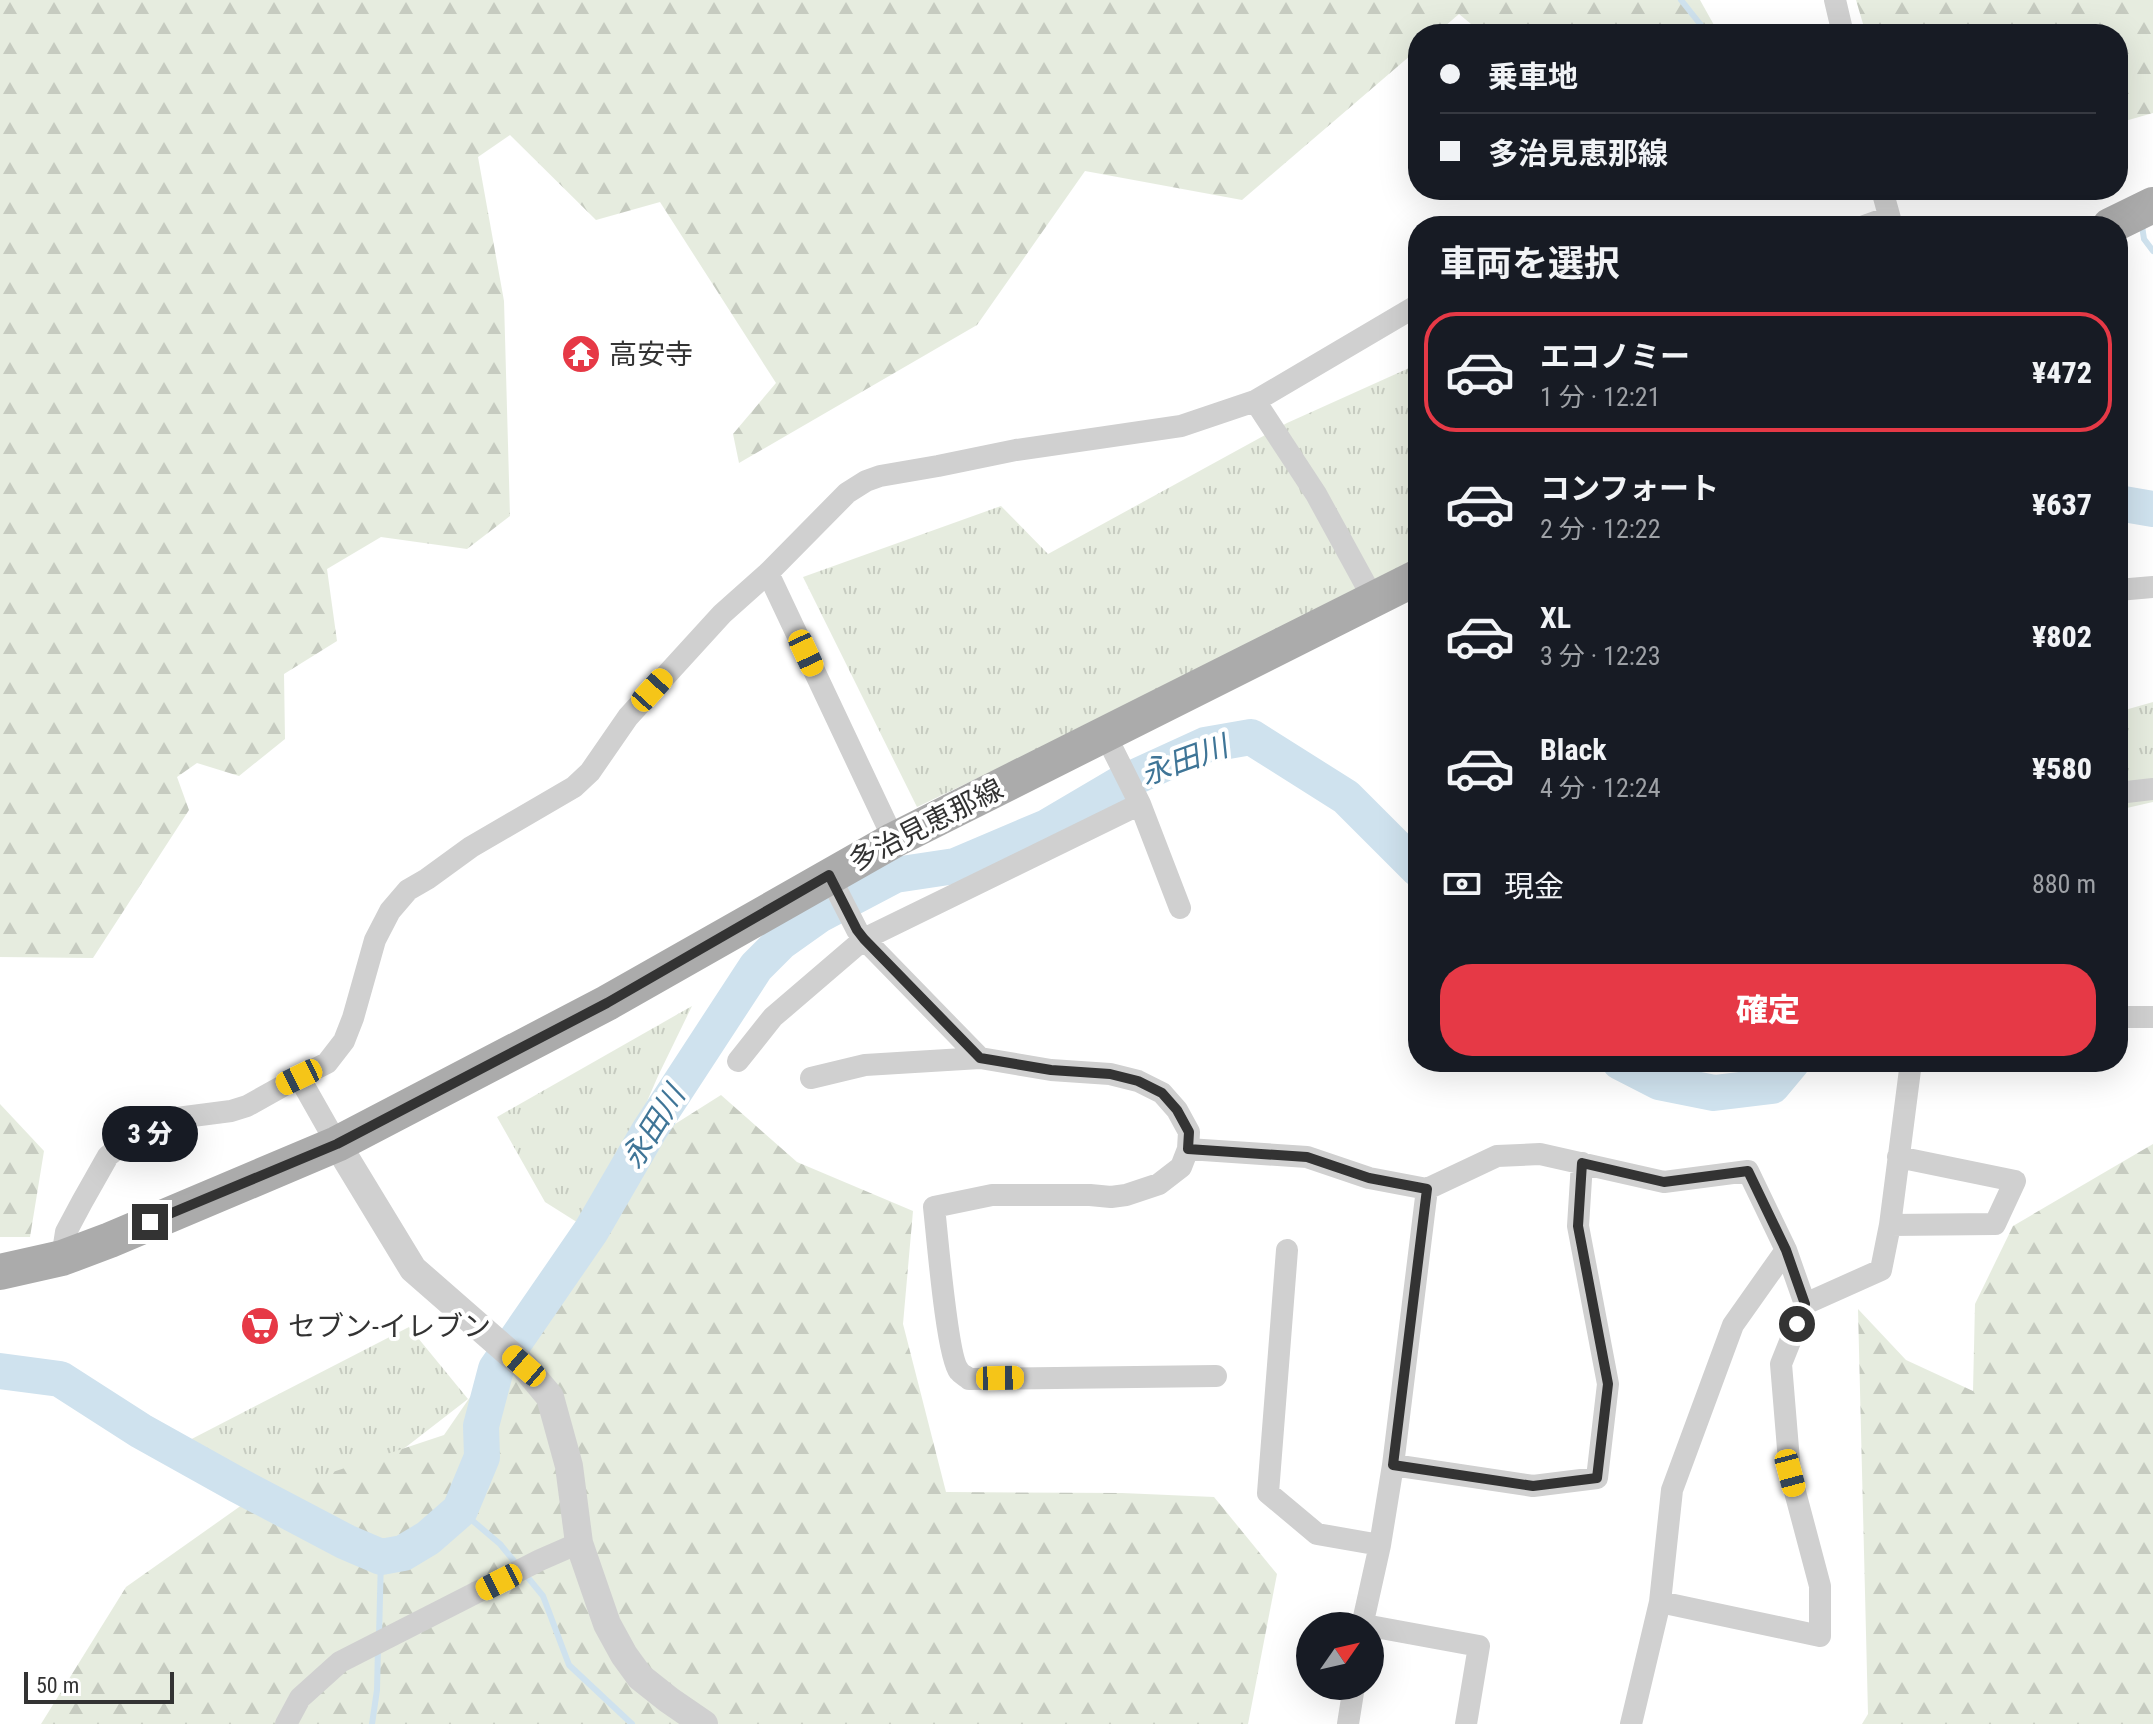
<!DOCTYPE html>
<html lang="ja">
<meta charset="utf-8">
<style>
body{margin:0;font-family:"Roboto Condensed","Noto Sans JP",sans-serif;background:#242831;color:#f1f3f6;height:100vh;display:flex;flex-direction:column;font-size:30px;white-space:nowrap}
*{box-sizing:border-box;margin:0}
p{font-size:26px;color:#9ea1a6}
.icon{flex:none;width:44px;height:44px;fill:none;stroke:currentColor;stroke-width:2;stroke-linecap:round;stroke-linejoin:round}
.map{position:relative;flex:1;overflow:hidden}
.panel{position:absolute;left:1408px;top:216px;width:720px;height:856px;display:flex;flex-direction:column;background:#171b24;border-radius:32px;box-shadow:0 8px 32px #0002}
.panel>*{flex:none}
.banner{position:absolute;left:1408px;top:24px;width:720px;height:176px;border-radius:32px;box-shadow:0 8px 32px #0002;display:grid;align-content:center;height:176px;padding:0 32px;background:#171b24}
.needle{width:52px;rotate:56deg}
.buttons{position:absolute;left:1296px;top:1612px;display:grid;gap:16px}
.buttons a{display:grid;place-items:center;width:88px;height:88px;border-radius:50%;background:#171b24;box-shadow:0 8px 32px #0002;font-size:40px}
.scale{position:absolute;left:24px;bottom:20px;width:150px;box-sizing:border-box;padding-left:8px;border:4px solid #333;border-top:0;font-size:22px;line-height:28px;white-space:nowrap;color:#333;-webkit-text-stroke:6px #fff;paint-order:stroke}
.end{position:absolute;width:36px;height:36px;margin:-18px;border:10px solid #333;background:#fff;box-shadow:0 0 0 4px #fff}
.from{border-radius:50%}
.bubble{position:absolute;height:56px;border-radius:28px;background:#171b24;box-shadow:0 8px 32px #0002;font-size:26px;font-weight:800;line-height:56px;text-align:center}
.car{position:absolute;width:24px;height:48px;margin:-24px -12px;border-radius:10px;box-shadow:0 0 6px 2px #0007;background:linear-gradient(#f5c518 24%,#345 0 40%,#f5c518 0 76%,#345 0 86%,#f5c518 0)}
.banner b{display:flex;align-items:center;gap:28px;height:76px;font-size:30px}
.banner b+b{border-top:2px solid #363941}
.banner i{width:20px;height:20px;background:#f1f3f6}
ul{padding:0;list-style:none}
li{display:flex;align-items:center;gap:24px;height:120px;margin:0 16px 12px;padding:0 16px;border:4px solid transparent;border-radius:32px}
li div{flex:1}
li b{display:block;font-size:30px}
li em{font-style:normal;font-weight:800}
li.selected{border-color:#e63946}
li>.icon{width:72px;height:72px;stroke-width:1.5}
h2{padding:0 32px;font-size:36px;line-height:96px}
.pay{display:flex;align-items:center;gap:20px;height:88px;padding:0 32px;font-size:30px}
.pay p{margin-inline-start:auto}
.button{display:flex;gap:16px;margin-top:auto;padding:16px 32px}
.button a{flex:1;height:92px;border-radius:32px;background:#e63946;color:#fff;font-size:32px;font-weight:800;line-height:92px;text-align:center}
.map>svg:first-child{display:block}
.grass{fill:url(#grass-tufts)}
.forest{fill:url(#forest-firs)}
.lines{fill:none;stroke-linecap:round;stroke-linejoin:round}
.stream{stroke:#cfe2ee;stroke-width:6}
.river{stroke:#cfe2ee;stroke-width:36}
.minor{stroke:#d0d0d0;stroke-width:22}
.tertiary{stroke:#d0d0d0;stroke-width:28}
.primary{stroke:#ababab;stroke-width:36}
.route{stroke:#333;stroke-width:10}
.labels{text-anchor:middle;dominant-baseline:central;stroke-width:8;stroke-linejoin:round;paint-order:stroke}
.poi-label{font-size:28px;fill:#333;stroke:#fff;text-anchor:start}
.street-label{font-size:28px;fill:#333;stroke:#fff}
.water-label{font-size:30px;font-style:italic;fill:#3f7597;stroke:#fff}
</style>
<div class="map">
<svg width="2153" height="1724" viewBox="0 0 2153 1724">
<defs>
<pattern id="grass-tufts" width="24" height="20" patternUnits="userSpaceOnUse" patternTransform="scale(2)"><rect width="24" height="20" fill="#e6ecdf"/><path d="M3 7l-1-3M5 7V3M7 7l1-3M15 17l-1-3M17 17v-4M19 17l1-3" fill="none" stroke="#c6cbc0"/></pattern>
<pattern id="forest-firs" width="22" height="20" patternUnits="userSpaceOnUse" patternTransform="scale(2)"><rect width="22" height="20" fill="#e6ecdf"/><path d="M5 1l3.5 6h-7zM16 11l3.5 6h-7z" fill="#c6cbc0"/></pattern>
</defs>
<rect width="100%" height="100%" fill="#fff"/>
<!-- grass -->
<path class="grass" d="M 1418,364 L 1418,562 L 1316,617 L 917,807 L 803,577 L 1001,506 L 1048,554 L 1287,423 Z
M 2153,702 L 2153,802 L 2118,810 L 2118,712 Z
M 692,1006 L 658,1076 L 591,1231 L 545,1202 L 497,1117 Z
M 409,1327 L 468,1399 L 406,1447 L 297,1515 L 180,1445 Z"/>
<!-- forest -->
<path class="forest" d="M 0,0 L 1700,0 L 1719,34 L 1483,34 L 1459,14 L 1436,34 L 1418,34 L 1418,49 L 1242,200 L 1085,171 L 977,325 L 739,463 L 733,434 L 776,383 L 660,202 L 596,220 L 510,135 L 478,157 L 504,301 L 510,516 L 467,549 L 381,537 L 327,569 L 337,641 L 284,674 L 285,739 L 239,776 L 197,763 L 177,777 L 189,810 L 93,958 L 0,957 Z
M 1856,0 L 2153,0 L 2153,113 L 2118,123 L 2118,34 L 2064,34 L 2060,25 L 2003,34 L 1866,34 Z
M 721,1095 L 797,1162 L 913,1211 L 903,1324 L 946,1492 L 1122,1493 L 1214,1497 L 1277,1574 L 1248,1724 L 41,1724 L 126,1587 L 249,1500 L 444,1435 L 645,1143 Z
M 0,1104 L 44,1151 L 30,1237 L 0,1237 Z
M 2153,1144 L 2153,1724 L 1862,1724 L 1868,1714 L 1858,1309 L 1906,1360 L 1973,1391 L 1975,1304 L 2013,1226 Z"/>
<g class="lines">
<!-- stream -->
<path class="stream" d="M 1681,0 L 1708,34
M 1795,34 L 1801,32 L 1809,34
M 2142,226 L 2144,239 L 2153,251
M 460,1510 L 500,1544 L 518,1566
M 525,1574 L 543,1596 L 569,1665 L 632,1724
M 379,1637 L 381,1557
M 372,1724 L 377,1690 L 378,1648"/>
<!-- river -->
<path class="river" d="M 2118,503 L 2153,509
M 1620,1062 L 1659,1082 L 1714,1093 L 1772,1086 L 1792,1062
M 0,1371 L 60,1379 L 141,1431 L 236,1484 L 346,1542 L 381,1557 L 403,1553 L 428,1538 L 460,1510 L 482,1457 L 481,1426 L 496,1369 L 591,1231 L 649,1131 L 756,967 L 781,942 L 819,915 L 895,875 L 955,866 L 1047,827 L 1120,784 L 1205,745 L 1251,737 L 1346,797 L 1418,869"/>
<!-- minor -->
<path class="minor" d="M 1835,0 L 1843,34
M 1882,190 L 1892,226
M 1864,226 L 1889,217
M 1255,401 L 1316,494 L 1374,600
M 768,573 L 894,840
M 2118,590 L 2153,587
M 1105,734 L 1140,804
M 2118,793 L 2153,789
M 829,875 L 857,930 L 864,939 L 980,1058 L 1051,1070 L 1110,1074 L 1138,1081 L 1162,1093 L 1177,1110 L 1189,1132 L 1188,1149 L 1307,1157 L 1369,1178 L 1427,1189 L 1497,1156 L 1540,1154 L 1664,1182 L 1748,1171 L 1786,1250 L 1805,1304 L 1781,1364 L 1790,1473 L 1820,1586 L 1820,1636 L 1660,1602
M 2118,1017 L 2153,1017
M 738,1061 L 773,1017 L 864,939 L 1140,804 L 1180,908
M 811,1078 L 865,1065 L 980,1058
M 337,1144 L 299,1077 L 327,1063 L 344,1041 L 353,1018 L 375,940 L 390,911 L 408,890 L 427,879 L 471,847 L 574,787 L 590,772 L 628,717 L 722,614 L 768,573 L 847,493 L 866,481 L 880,476 L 938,466 L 1016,450 L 1181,426 L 1255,401 L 1418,305
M 1188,1149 L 1181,1167 L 1159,1184 L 1126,1195 L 1111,1197 L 1090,1195 L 992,1195 L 934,1207 C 937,1233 947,1357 959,1371 C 962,1375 966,1376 969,1379 L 1216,1376
M 1890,1225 L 1995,1224 L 2015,1181 L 1898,1157
M 1287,1250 L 1268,1493 L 1317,1534 L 1380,1545
M 62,1258 L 66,1232 L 82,1202 L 108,1156 L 123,1144 L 152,1127 L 177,1118 L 231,1111 L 247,1106 L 299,1077
M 1805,1304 L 1881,1270 L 1890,1225 L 1911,1062
M 1393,1465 L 1533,1486 L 1597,1478 L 1608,1384 L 1578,1226 L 1582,1163
M 1362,1626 L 1380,1545 L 1393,1465 L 1427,1189
M 1370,1626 L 1479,1646 L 1466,1724
M 286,1724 L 300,1698 L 340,1662 L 540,1560 L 579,1543
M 1348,1724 L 1354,1686
M 1631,1724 L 1660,1602 L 1672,1490 L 1733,1325 L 1786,1250"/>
<!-- tertiary -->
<path class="tertiary" d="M 337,1144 L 413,1269 L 524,1366 L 550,1397 L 569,1466 L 579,1543 L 607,1624 L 624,1655 L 640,1677 L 669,1700 L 704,1724"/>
<!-- primary -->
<path class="primary" d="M 2110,226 L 2153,205
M 0,1272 L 62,1258 L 110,1240 L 337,1144 L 607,1003 L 894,840 L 1418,577"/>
</g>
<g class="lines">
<!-- route -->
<path class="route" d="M 150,1222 L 337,1144 L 607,1003 L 829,875 L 857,930 L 864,939 L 980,1058 L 1051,1070 L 1110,1074 L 1138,1081 L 1162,1093 L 1177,1110 L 1189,1132 L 1188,1149 L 1307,1157 L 1369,1178 L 1427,1189 L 1393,1465 L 1533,1486 L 1597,1478 L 1608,1384 L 1578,1226 L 1582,1163 L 1664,1182 L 1748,1171 L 1786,1250 L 1805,1304 L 1797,1324"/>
</g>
<!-- icons -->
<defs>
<g id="temple-disc" transform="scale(2)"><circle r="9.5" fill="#e63946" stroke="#fff"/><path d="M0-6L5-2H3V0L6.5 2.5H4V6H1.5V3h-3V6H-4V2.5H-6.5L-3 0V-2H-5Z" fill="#fff"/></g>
<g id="supermarket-disc" transform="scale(2)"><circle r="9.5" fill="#e63946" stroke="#fff"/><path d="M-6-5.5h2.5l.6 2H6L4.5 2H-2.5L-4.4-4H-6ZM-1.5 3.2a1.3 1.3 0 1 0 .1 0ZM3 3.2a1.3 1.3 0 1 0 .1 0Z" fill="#fff"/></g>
</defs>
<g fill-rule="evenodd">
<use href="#temple-disc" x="581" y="354"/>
<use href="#supermarket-disc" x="260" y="1326"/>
</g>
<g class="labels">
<!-- poi labels -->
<g class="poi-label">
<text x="609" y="354">高安寺</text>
<text x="288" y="1326">セブン-イレブン</text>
</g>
<!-- street labels -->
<g class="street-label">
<text transform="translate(926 825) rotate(-27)">多治見恵那線</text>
</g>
<!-- water labels -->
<g class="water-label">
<text transform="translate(1184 760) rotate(-20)">永田川</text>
<text transform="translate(653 1127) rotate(-58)">永田川</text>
</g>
</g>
</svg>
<div class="buttons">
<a><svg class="needle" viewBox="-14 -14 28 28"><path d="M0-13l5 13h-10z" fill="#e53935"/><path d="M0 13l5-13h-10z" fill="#9ea1a6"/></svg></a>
</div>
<div class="scale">50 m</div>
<i class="end from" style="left:1797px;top:1324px"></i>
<i class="end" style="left:150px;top:1222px"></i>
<div class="bubble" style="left:102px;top:1106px;width:96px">3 分</div>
<i class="car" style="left:806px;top:653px;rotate:155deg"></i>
<i class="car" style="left:652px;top:690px;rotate:42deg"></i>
<i class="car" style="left:299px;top:1077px;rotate:244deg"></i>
<i class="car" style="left:524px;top:1366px;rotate:311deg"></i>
<i class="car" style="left:1000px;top:1378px;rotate:89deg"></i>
<i class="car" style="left:1790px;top:1473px;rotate:165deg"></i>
<i class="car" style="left:499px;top:1582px;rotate:243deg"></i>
<div class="banner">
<b><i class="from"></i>乗車地</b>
<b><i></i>多治見恵那線</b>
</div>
<section class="panel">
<h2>車両を選択</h2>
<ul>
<li class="selected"><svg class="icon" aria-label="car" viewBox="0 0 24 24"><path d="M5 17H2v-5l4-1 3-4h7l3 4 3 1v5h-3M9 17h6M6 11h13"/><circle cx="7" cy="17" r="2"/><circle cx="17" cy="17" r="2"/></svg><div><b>エコノミー</b><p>1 分 · 12:21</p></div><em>¥472</em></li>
<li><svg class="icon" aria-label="car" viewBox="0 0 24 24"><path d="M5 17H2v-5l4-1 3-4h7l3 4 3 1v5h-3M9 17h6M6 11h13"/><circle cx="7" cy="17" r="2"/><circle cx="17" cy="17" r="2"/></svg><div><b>コンフォート</b><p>2 分 · 12:22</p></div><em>¥637</em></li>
<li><svg class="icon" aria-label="car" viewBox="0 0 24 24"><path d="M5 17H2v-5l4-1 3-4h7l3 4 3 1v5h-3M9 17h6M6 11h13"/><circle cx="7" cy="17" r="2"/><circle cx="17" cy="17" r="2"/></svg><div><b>XL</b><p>3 分 · 12:23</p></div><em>¥802</em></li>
<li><svg class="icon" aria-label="car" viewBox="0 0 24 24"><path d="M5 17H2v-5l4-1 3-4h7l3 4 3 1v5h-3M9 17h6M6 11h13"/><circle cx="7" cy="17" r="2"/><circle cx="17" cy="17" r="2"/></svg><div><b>Black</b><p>4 分 · 12:24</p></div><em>¥580</em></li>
</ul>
<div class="pay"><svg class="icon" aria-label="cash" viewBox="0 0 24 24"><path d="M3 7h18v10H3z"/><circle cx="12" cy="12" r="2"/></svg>現金<p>880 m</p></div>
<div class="button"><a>確定</a></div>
</section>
</div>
